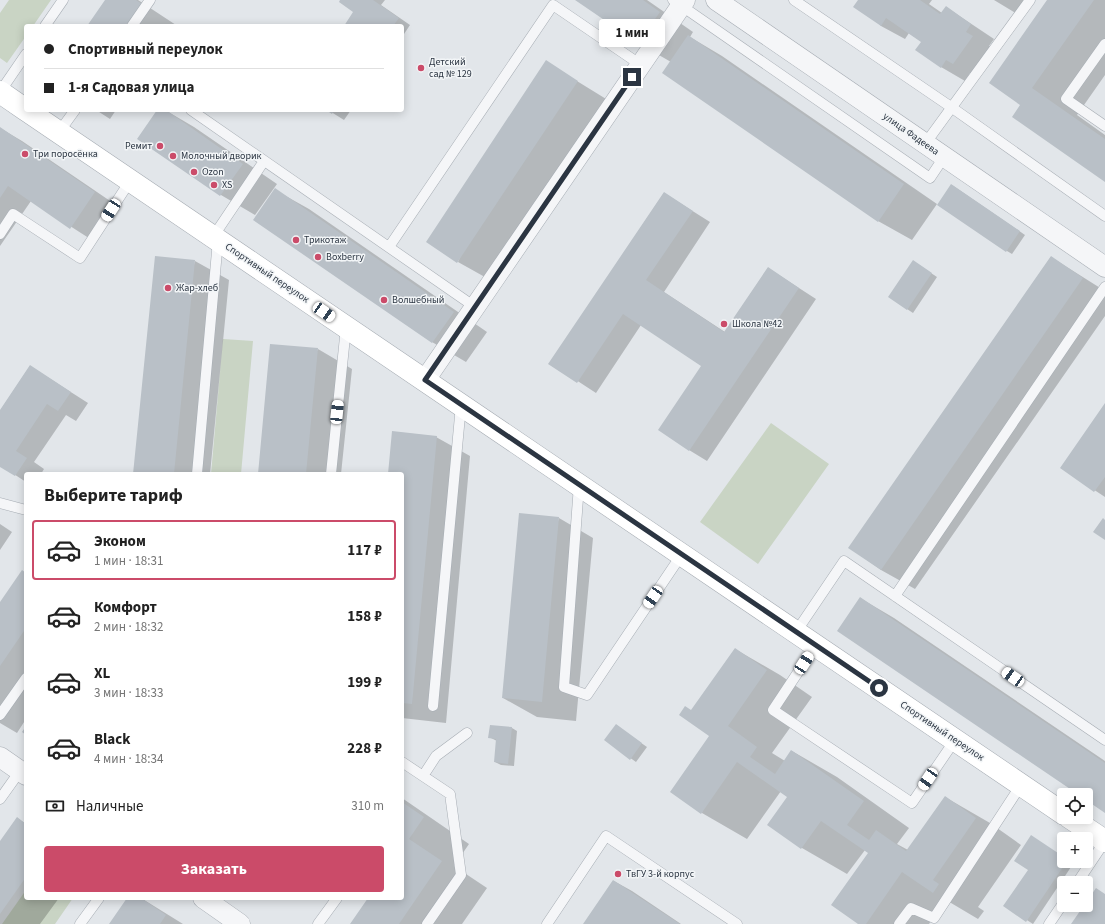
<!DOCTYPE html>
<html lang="ru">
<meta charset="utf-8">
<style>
body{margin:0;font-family:"Source Sans 3",sans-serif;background:#f6f6f6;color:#222;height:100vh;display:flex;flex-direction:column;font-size:15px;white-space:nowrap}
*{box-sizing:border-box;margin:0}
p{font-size:13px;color:#767676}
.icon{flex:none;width:22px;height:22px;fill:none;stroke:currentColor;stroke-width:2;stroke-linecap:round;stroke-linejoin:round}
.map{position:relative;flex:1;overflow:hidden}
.drawer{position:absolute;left:24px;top:472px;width:380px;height:428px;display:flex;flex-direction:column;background:#fff;border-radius:4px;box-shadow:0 2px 10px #0003}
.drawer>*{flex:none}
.banner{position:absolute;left:24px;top:24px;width:380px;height:88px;border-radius:4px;box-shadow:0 2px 10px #0003;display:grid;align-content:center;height:88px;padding:0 20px;background:#fff}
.tools{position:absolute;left:1057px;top:788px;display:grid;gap:8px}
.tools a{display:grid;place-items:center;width:36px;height:36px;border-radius:4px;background:#fff;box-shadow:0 2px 10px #0003;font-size:20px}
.end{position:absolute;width:18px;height:18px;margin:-9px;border:5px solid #2b3542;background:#fff;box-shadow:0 0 0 2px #fff}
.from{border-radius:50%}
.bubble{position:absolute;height:28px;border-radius:4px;background:#fff;box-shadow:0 2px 10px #0003;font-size:13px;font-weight:700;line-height:28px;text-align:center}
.car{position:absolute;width:12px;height:24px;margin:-12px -6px;border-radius:5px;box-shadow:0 0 3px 1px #0007;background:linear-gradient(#fff 24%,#345 0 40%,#fff 0 76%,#345 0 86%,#fff 0)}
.banner b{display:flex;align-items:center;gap:14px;height:38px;font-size:15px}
.banner b+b{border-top:1px solid #e0e0e0}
.banner i{width:10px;height:10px;background:#222}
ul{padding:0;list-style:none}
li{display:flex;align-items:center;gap:12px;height:60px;margin:0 8px 6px;padding:0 12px;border:2px solid transparent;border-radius:4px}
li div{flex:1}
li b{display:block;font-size:15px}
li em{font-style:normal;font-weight:700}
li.active{border-color:#cb4b69}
li>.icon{width:36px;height:36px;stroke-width:1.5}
h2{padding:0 20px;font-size:18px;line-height:48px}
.pay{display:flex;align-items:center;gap:10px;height:44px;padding:0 20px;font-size:15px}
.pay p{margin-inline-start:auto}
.primary-button{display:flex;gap:8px;margin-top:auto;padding:8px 20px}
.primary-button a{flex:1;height:46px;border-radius:4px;background:#cb4b69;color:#fff;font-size:16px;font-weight:700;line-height:46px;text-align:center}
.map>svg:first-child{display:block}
.green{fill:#c9d4c4}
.shadow{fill:#0003}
.building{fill:#b9c0c7}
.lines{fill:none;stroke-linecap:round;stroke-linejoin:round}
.lane-casing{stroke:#a7adb4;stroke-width:11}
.street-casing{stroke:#a7adb4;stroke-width:21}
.secondary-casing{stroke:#a7adb4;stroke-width:23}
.lane{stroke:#f5f6f8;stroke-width:10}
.street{stroke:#f5f6f8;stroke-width:20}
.secondary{stroke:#fff;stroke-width:22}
.route{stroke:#2b3542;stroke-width:5}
.poi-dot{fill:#cb4b69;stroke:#f2f5f7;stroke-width:1.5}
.labels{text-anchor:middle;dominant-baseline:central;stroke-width:3;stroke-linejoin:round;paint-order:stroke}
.poi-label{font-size:10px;fill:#2b3542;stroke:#f2f5f7;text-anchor:start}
.street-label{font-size:10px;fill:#2b3542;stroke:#f2f5f7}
</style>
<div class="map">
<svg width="1105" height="924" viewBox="0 0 1105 924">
<rect width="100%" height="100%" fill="#e2e6ea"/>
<!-- green -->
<path class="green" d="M 9,0 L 51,0 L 33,26 L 26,26 L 26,36 L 7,63 L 0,58 L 0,13 Z
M 223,339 L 253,341 L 241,474 L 211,474 Z
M 771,423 L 829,464 L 758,564 L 700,522 Z
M 26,890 L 26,898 L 73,898 L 55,924 L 2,924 Z"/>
<!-- shadow -->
<path class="shadow" d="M 107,0 L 138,0 L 176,25 L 89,26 Z
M 341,0 L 385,0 L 381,5 L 410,25 L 402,37 L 402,26 L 345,26 L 355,12 Z
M 577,0 L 647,0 L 693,32 L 690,37 L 722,56 L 937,204 L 912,240 L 878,221 L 671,62 L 638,43 Z
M 859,0 L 932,0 L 929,4 L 942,13 L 946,7 L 994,39 L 989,46 L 996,50 L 977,77 L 970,73 L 965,81 L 941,67 L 922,42 L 909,33 L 905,39 L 881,26 Z
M 994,0 L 1030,0 L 1019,15 Z
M 1048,0 L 1105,0 L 1105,75 L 1077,115 L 1105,135 L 1105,181 L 1022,105 Z
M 546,62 L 611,102 L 492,281 L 458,262 Z
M 96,110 L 116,110 L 110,119 Z
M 158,110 L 165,110 L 194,127 L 277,184 L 255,215 L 221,195 L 139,138 Z
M 328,110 L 351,110 L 344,120 Z
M 0,128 L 22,141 L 119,207 L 95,242 L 31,201 L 0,246 Z
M 952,185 L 1025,235 L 1012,254 L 1007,251 Z
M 275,190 L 309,209 L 487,332 L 466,362 L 432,342 L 255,220 Z
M 664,193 L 710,222 L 664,292 L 725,332 L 768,268 L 816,299 L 707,461 L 689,450 L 702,366 L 641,325 L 596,393 L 550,363 Z
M 1051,257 L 1105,291 L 1105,316 L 915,589 L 881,570 L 850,548 Z
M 195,261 L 229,280 L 210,474 L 134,474 Z
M 919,265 L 937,277 L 913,313 L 907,309 Z
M 318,349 L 352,369 L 341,474 L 259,474 Z
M 30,366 L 88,403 L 76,421 L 66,415 L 34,462 L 44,469 L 41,474 L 26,474 L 26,482 L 0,465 L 0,411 Z
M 1105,405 L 1105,497 L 1061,468 Z
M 436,437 L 470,456 L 446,723 L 402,718 L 402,474 L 389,474 Z
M 559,518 L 593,538 L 576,721 L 537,717 L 503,698 Z
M 0,524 L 12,532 L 0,550 Z
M 26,574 L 26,719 L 17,733 L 0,723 L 0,604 Z
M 860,598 L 894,618 L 1105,761 L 1105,812 L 1086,799 L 1086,795 L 1080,795 Z
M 735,649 L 780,675 L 812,697 L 772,753 L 785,761 L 792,751 L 837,777 L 909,828 L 897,844 L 908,850 L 945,797 L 990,823 L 1021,845 L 978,907 L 984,911 L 978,919 L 946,900 L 929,924 L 860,924 L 869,853 L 865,850 L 847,874 L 802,848 L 769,825 L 788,797 L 781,791 L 747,839 L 702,813 L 711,736 L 692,711 Z
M 512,728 L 517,731 L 514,766 L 501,765 L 495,762 L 497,741 L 489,737 Z
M 621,729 L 647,747 L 636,762 L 605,740 Z
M 402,798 L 469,844 L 454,866 L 487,888 L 462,924 L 351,924 L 369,898 L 402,898 Z
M 17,818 L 26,824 L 26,898 L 59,898 L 40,924 L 0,924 L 0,843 Z
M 1064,858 L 1064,861 L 1073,864 L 1033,924 L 1005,906 L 1029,870 Z
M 614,881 L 632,891 L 681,924 L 585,924 Z
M 128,898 L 141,898 L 183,924 L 110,924 Z"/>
<!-- building -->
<path class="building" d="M 105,0 L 136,0 L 142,4 L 127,26 L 87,26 Z
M 340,0 L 373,0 L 399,18 L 393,26 L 344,26 L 353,12 L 339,2 Z
M 575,0 L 643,0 L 660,12 L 638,43 Z
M 858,0 L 920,0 L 940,14 L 946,6 L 971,24 L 966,32 L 973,36 L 953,64 L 946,60 L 941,68 L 915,50 L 921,42 L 886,18 L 881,26 L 853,7 Z
M 1047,0 L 1094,0 L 1032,88 L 1105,139 L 1105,182 L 1012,117 L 1020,105 L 989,83 Z
M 688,35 L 904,184 L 878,222 L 662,73 Z
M 546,60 L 578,81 L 457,263 L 426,242 Z
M 157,110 L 166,110 L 243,164 L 220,196 L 137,139 Z
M 326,110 L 334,110 L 332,114 Z
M 0,127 L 95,192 L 70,229 L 8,186 L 0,198 Z
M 951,184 L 1020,231 L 1006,252 L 937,205 Z
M 275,188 L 454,312 L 432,343 L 253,220 Z
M 664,192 L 693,211 L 646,280 L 724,332 L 768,267 L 799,288 L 689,451 L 658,430 L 701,366 L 623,314 L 577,383 L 548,364 Z
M 155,256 L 195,260 L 174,474 L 133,474 Z
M 1051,256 L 1083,278 L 881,570 L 848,548 Z
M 913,260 L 932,273 L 907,310 L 888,297 Z
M 270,344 L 318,348 L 306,474 L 258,474 Z
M 30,365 L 71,392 L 58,411 L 47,404 L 16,451 L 27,458 L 15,476 L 0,467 L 0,410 Z
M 1105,403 L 1105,477 L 1094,492 L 1060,468 Z
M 392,431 L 437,436 L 412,704 L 402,703 L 402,474 L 388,474 Z
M 519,513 L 559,517 L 542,702 L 502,698 Z
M 1103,518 L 1105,520 L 1105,540 L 1093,532 Z
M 22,570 L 26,573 L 26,628 L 0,666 L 0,602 Z
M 860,597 L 1105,763 L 1105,813 L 1086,800 L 1086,795 L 1079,795 L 837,631 Z
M 735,648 L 767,670 L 728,726 L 757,747 L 750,757 L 775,774 L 791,750 L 864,801 L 847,825 L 869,840 L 876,830 L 906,851 L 945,796 L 976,818 L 933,880 L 939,884 L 933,893 L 902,872 L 866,924 L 858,924 L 831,905 L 868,853 L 821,821 L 801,849 L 767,825 L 787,797 L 737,762 L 701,814 L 670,792 L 709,736 L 679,715 L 685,706 L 691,710 Z
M 616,724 L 642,743 L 630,760 L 604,740 Z
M 490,725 L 512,727 L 508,764 L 494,762 L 496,739 L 488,738 Z
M 26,726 L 26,735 L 22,732 Z
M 402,802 L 424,817 L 409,839 L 442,861 L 399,924 L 350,924 L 368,898 L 402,898 Z
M 17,817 L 26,824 L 26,877 L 0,914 L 0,841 Z
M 1031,835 L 1064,857 L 1064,861 L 1067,861 L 1026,922 L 1003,906 L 1028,870 L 1014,861 Z
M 613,880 L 680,924 L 583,924 Z
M 1096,888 L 1105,894 L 1105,924 L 1071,924 Z
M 127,898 L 141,898 L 166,915 L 160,924 L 109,924 Z"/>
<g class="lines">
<!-- lane casing -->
<g class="lane-casing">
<path id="lane" d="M 673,0 L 930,178 L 944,157
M 794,0 L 951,107 L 1105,216
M 45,26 L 63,0
M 132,26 L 150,0
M 1105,44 L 1066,99 L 1105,126
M 0,92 L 26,54
M 191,110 L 475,307
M 59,132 L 75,110
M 925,144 L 1030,0
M 0,234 L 13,214 L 80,258 L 130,181
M 213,237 L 264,161
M 389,247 L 553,5 L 641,65
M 197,474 L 218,240
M 331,474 L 346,327
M 579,485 L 564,687 L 587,695 L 682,554
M 0,503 L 26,510
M 895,596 L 1105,287
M 796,632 L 844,561 L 1105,740
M 816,645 L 773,710 L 912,803 L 955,740
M 433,706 L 461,405
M 0,715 L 26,678
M 402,762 L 450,794 L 461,875 L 427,924
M 423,776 L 436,756 L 467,733
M 0,799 L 20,771
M 1077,883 L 1105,841
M 80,924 L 99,898
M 318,924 L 337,898
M 547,924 L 606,836 L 737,924
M 899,924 L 911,908 L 934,918 L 1021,785
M 1049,924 L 1064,902"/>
</g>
<!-- street casing -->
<g class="street-casing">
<path id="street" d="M 716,0 L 1105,267
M 425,380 L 685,0
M 0,757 L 26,775
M 203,898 L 240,924"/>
</g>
<!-- secondary casing -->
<g class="secondary-casing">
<path id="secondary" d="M 0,92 L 26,110
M 26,110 L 1064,814
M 1069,817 L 1105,841"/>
</g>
<!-- lane -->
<use href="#lane" class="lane"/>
<!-- street -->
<use href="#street" class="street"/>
<!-- secondary -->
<use href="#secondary" class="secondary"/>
</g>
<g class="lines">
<!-- route -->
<path class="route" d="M 632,77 L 425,380 L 879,688"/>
</g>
<!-- markers -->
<g class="poi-dot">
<circle cx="421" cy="68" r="4"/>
<circle cx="160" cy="146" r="4"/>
<circle cx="25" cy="154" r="4"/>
<circle cx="173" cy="156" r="4"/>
<circle cx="194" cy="172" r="4"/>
<circle cx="214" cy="185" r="4"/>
<circle cx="296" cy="240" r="4"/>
<circle cx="318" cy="257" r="4"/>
<circle cx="168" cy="288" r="4"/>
<circle cx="384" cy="300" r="4"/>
<circle cx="724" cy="324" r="4"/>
<circle cx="618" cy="874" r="4"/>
</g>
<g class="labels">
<!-- poi labels -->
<g class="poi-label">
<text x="429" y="62">Детский<tspan x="429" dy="12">сад № 129</tspan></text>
<text x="152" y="146" text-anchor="end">Ремит</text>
<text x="33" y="154">Три поросёнка</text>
<text x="181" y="156">Молочный дворик</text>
<text x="202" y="172">Ozon</text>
<text x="222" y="185">XS</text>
<text x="304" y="240">Трикотаж</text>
<text x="326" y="257">Boxberry</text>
<text x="176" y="288">Жар-хлеб</text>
<text x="392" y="300">Волшебный</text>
<text x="732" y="324">Школа №42</text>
<text x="626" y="874">ТвГУ 3-й корпус</text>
</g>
<!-- street labels -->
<g class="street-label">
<text transform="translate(911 134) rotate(35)">улица Фадеева</text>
<text transform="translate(267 273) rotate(34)">Спортивный переулок</text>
<text transform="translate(942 731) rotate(34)">Спортивный переулок</text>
</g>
</g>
</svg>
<div class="tools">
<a><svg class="icon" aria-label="locate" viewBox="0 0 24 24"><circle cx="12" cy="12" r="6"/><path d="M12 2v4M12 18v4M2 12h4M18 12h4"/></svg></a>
<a>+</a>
<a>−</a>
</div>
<i class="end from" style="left:879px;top:688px"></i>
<i class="end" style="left:632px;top:77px"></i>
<div class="bubble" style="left:599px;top:19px;width:66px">1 мин</div>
<i class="car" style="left:111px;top:210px;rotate:213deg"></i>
<i class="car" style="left:324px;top:312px;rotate:124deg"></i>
<i class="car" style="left:337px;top:412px;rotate:6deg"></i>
<i class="car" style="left:653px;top:597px;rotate:214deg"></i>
<i class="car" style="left:804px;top:663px;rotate:33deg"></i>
<i class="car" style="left:1013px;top:677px;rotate:304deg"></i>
<i class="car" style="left:928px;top:779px;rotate:214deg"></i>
<div class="banner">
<b><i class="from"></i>Спортивный переулок</b>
<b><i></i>1-я Садовая улица</b>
</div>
<section class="drawer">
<h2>Выберите тариф</h2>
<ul>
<li class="active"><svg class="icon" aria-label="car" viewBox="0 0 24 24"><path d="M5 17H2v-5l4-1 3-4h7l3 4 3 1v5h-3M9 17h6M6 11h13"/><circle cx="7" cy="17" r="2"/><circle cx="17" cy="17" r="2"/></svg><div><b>Эконом</b><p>1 мин · 18:31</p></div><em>117 ₽</em></li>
<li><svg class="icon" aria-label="car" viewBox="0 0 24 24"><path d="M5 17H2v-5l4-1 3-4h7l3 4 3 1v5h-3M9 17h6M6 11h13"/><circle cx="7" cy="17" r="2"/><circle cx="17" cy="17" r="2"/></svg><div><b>Комфорт</b><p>2 мин · 18:32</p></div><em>158 ₽</em></li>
<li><svg class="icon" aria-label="car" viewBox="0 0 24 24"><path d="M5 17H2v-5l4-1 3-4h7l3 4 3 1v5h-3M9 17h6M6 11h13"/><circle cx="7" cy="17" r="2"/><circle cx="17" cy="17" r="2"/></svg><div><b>XL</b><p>3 мин · 18:33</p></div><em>199 ₽</em></li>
<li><svg class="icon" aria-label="car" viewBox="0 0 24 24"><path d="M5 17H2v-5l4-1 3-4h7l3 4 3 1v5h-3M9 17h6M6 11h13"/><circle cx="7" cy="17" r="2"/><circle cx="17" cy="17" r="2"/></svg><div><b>Black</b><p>4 мин · 18:34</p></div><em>228 ₽</em></li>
</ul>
<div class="pay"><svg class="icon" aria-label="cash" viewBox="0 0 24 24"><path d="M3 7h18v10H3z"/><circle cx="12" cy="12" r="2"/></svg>Наличные<p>310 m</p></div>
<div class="primary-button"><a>Заказать</a></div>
</section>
</div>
